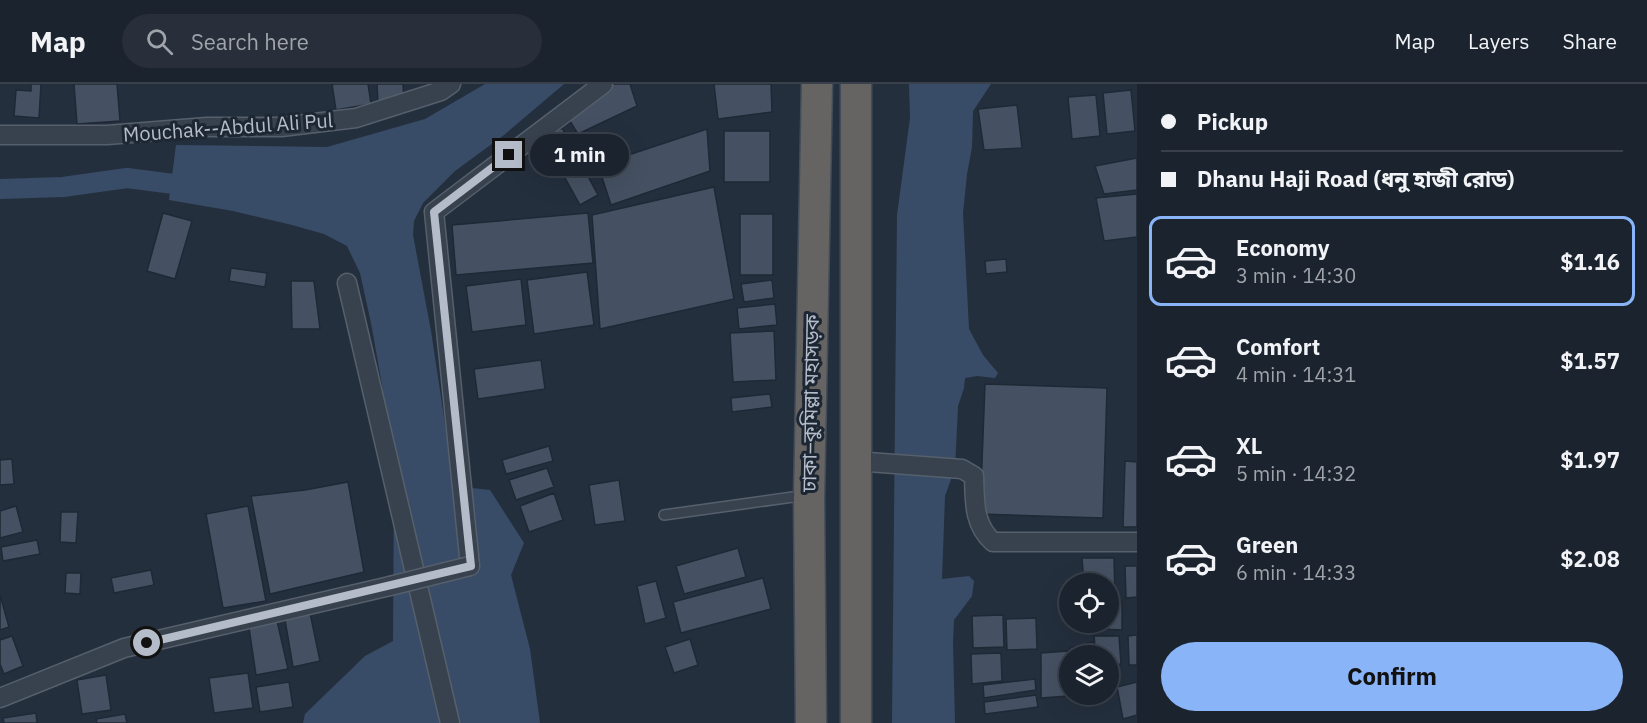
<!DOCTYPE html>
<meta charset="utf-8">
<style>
body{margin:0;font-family:"IBM Plex Sans","Noto Sans Bengali",sans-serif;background:#282f3a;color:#f1f3f6;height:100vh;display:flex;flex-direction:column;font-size:22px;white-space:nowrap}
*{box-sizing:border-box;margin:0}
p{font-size:20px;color:#a0a4aa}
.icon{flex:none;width:33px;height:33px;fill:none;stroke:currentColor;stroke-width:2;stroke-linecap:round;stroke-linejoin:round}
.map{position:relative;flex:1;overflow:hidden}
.details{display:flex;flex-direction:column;background:#1b232e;width:510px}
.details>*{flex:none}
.banner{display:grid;align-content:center;height:132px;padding:0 24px;background:#1b232e}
.buttons{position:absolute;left:1059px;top:489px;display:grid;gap:12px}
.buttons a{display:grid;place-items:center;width:60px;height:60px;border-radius:50%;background:#1b232e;box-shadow:0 6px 24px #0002,0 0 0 2px #39404a;font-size:30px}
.end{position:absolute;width:27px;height:27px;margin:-14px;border:8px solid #b4bcc9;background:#111;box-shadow:0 0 0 3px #111}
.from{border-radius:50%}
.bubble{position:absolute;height:42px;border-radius:21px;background:#1b232e;box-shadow:0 6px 24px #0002,0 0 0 2px #39404a;font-size:20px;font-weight:800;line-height:42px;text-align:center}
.banner b{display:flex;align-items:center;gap:21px;height:57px;font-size:22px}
.banner b+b{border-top:2px solid #39404a}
.banner i{width:15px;height:15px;background:#f1f3f6}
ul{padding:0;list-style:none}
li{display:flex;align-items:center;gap:18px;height:90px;margin:0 12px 9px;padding:0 12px;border:3px solid transparent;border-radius:12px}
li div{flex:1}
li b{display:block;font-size:22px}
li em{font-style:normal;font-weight:800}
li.on{border-color:#8ab4f8}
li>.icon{width:54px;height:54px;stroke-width:1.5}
.action{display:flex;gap:12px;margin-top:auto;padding:12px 24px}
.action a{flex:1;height:69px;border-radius:36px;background:#8ab4f8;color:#111;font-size:24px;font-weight:800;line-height:69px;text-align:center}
header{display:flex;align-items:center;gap:36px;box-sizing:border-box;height:84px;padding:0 30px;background:#1b232e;border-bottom:2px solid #39404a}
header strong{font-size:28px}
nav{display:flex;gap:33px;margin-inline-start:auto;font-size:21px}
.search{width:420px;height:54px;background:#282f3a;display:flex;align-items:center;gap:15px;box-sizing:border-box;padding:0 21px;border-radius:33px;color:#a0a4aa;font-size:22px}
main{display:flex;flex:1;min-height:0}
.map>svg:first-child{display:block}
.water{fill:#394c67}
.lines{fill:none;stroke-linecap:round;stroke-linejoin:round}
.canal{stroke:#394c67;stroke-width:20}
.building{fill:#455162;stroke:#1f2835;stroke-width:1.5}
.service-casing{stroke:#565f6c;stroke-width:12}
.minor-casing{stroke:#565f6c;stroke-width:21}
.trunk-casing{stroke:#434c59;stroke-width:33}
.service{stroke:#38414e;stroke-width:9}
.minor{stroke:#38414e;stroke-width:18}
.trunk{stroke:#656462;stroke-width:30}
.minor-bridge-casing{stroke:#565f6c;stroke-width:21;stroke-linecap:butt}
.minor-bridge{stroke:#38414e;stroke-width:18}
.route{stroke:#b4bcc9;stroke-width:8}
.labels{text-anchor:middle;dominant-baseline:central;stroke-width:6;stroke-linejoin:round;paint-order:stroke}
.street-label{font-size:20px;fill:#b4bcc9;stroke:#1d2633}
</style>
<header>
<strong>Map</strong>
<div class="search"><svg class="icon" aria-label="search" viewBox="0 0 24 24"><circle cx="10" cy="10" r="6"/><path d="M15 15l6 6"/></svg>Search here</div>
<nav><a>Map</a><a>Layers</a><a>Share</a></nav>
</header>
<main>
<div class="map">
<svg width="1137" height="639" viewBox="0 0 1137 639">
<rect width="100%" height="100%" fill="#242f3e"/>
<!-- water -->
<path class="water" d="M 485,0 L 564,0 L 504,51 L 455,87 L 423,119 L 414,137 L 413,151 L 431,247 L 447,353 L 462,403 L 490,406 L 524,459 L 511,491 L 530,565 L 540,639 L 303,639 L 305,630 L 365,572 L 393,557 L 394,400 L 382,301 L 371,239 L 360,189 L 347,162 L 324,150 L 292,141 L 233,127 L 169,116 L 176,61 L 327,63 L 425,35 Z
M 909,0 L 991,0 L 973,27 L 972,63 L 967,90 L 963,129 L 969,245 L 983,271 L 998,289 L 995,294 L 977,292 L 965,294 L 964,304 L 958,322 L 955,384 L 945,412 L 942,495 L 969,492 L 974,497 L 972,512 L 954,536 L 953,559 L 955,639 L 892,639 L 897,131 L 910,34 Z"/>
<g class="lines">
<!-- canal -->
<path class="canal" d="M 0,105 L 63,103 L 127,94 L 197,103"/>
</g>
<!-- building -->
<path class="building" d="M 31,0 L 41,0 L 39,34 L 14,32 L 16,6 L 31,7 Z
M 74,0 L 117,0 L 120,37 L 77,40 Z
M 332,0 L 368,0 L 371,20 L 336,26 Z
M 377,0 L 403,0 L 404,18 L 378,19 Z
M 598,0 L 630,0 L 637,22 L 578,50 L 561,23 Z
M 714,0 L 771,0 L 772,28 L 718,35 Z
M 1131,6 L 1135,47 L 1107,50 L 1103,9 Z
M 1096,11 L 1100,52 L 1072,55 L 1068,13 Z
M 1017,21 L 1022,64 L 984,66 L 978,25 Z
M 562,44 L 598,111 L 580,121 L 543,54 Z
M 707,45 L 710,87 L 611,121 L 598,81 Z
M 724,47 L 770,47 L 770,98 L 724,98 Z
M 1137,74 L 1137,106 L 1104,110 L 1095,82 Z
M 714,103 L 734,215 L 600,245 L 592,131 Z
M 1137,110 L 1137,153 L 1104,157 L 1096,114 Z
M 163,129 L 192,137 L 175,195 L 147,187 Z
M 588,129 L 593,179 L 456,191 L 452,141 Z
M 740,130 L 773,130 L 773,191 L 740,191 Z
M 1006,175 L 1007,188 L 986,190 L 985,177 Z
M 231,184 L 267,189 L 265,203 L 229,197 Z
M 587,188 L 594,241 L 534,250 L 527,196 Z
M 521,195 L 526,241 L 472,248 L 466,202 Z
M 772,196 L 774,214 L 744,218 L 741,200 Z
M 291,197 L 314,197 L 320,245 L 292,245 Z
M 775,220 L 777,241 L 739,245 L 737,224 Z
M 774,247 L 776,296 L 733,298 L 730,249 Z
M 541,276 L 545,305 L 478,315 L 474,285 Z
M 985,300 L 1107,304 L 1103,434 L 980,430 Z
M 770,310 L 772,323 L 732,328 L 731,314 Z
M 549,362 L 553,377 L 506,390 L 502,376 Z
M 12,375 L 14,400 L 0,401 L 0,376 Z
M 1125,377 L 1137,378 L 1137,443 L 1123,443 Z
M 547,384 L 554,403 L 516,416 L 509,396 Z
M 619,396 L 625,437 L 595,441 L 589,401 Z
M 348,398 L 364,488 L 270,510 L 251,412 L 305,406 Z
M 554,409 L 563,436 L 529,448 L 520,422 Z
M 16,422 L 23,448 L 0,454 L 0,427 Z
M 248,422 L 266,517 L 223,524 L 206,430 Z
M 61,428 L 78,428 L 76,459 L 60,458 Z
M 37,456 L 40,470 L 3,477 L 1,463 Z
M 738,464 L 746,493 L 684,510 L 676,482 Z
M 1082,474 L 1114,474 L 1115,512 L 1108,512 L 1108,500 L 1084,500 Z
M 1125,482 L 1137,482 L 1137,513 L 1126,514 Z
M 151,486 L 154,501 L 114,509 L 111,494 Z
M 66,489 L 81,489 L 80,510 L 65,509 Z
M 763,494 L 771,525 L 681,549 L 673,518 Z
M 656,497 L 666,534 L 645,540 L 637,502 Z
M 0,511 L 9,543 L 0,546 Z
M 1108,517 L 1122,518 L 1122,546 L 1076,544 L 1076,538 L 1108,538 Z
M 309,524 L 320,577 L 293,583 L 284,530 Z
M 275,528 L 288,585 L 256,591 L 248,537 Z
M 1003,531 L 1004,563 L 973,564 L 972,532 Z
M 1036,534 L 1037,565 L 1007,566 L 1006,535 Z
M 1137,551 L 1137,581 L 1129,581 L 1128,552 Z
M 12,552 L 23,582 L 4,590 L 0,580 L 0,556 Z
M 1094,552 L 1119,552 L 1121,580 L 1108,581 L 1108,572 L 1096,572 Z
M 690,555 L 698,581 L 674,589 L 665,563 Z
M 1093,558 L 1094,572 L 1071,572 L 1070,564 Z
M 1068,567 L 1068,612 L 1041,614 L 1041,569 Z
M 1001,569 L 1002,597 L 972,600 L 971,570 Z
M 248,589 L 253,624 L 214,629 L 209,594 Z
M 106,591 L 111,626 L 82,630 L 77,596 Z
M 1035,595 L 1036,606 L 984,614 L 983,601 Z
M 289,598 L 293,623 L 260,628 L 256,603 Z
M 1137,598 L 1137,631 L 1123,635 L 1117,603 Z
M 1036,611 L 1038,623 L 985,630 L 984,618 Z
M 36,629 L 37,639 L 4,639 L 3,634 Z
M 125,630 L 127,639 L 97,639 L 96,635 Z"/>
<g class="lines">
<!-- service casing -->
<g class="service-casing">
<path id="service" d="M 664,431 L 793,413 L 805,415"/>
</g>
<!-- minor casing -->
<g class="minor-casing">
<path id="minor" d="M 0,51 L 107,51 L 207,43 L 281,43 L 356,34 L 441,7 L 451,0
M 347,199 L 450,639
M 855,377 L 962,385 L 974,392 C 975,417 973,440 993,458 L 1137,458
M 470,482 L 434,128 L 603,0
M 0,614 L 124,564 L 390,502"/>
</g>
<!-- trunk casing -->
<g class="trunk-casing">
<path id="trunk" d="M 856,0 L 856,639
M 811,639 L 809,415 L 817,0"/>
</g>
<!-- service -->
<use href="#service" class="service"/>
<!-- minor -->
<use href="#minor" class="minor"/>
<!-- trunk -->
<use href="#trunk" class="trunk"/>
<!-- minor-bridge casing -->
<g class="minor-bridge-casing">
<path id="minor-bridge" d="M 390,502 L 470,482"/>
</g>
<!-- minor-bridge -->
<use href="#minor-bridge" class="minor-bridge"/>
</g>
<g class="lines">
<!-- route -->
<path class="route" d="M 147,559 L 471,482 L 434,128 L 509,71"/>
</g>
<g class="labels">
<!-- street labels -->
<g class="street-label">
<text transform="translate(228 43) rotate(-4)">Mouchak--Abdul Ali Pul</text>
<text transform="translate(810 319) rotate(-89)">ঢাকা–কুমিল্লা মহাসড়ক</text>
</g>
</g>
</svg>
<div class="buttons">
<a><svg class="icon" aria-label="locate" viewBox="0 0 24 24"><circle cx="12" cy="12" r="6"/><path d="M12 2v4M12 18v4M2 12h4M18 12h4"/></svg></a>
<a><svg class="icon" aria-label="layers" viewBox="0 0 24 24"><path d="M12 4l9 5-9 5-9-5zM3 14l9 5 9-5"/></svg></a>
</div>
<i class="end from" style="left:147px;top:559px"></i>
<i class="end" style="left:509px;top:71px"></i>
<div class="bubble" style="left:530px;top:50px;width:99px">1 min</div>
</div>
<section class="details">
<div class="banner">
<b><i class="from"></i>Pickup</b>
<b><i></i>Dhanu Haji Road (ধনু হাজী রোড)</b>
</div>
<ul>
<li class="on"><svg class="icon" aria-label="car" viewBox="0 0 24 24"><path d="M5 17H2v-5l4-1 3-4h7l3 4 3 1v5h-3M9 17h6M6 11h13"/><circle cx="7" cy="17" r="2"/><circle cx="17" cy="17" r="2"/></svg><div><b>Economy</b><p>3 min · 14:30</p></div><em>$1.16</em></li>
<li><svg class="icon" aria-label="car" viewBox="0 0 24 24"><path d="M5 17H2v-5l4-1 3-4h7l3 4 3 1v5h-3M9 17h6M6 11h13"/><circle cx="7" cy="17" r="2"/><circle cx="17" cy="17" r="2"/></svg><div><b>Comfort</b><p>4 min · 14:31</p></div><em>$1.57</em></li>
<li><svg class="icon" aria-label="car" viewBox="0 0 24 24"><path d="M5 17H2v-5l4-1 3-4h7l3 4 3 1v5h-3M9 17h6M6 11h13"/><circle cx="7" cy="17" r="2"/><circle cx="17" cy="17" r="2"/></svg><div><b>XL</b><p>5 min · 14:32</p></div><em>$1.97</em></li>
<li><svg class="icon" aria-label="car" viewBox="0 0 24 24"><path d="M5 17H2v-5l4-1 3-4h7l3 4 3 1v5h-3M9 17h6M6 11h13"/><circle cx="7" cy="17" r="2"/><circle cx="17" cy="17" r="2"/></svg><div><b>Green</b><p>6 min · 14:33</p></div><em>$2.08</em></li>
</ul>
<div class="action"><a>Confirm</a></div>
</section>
</main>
